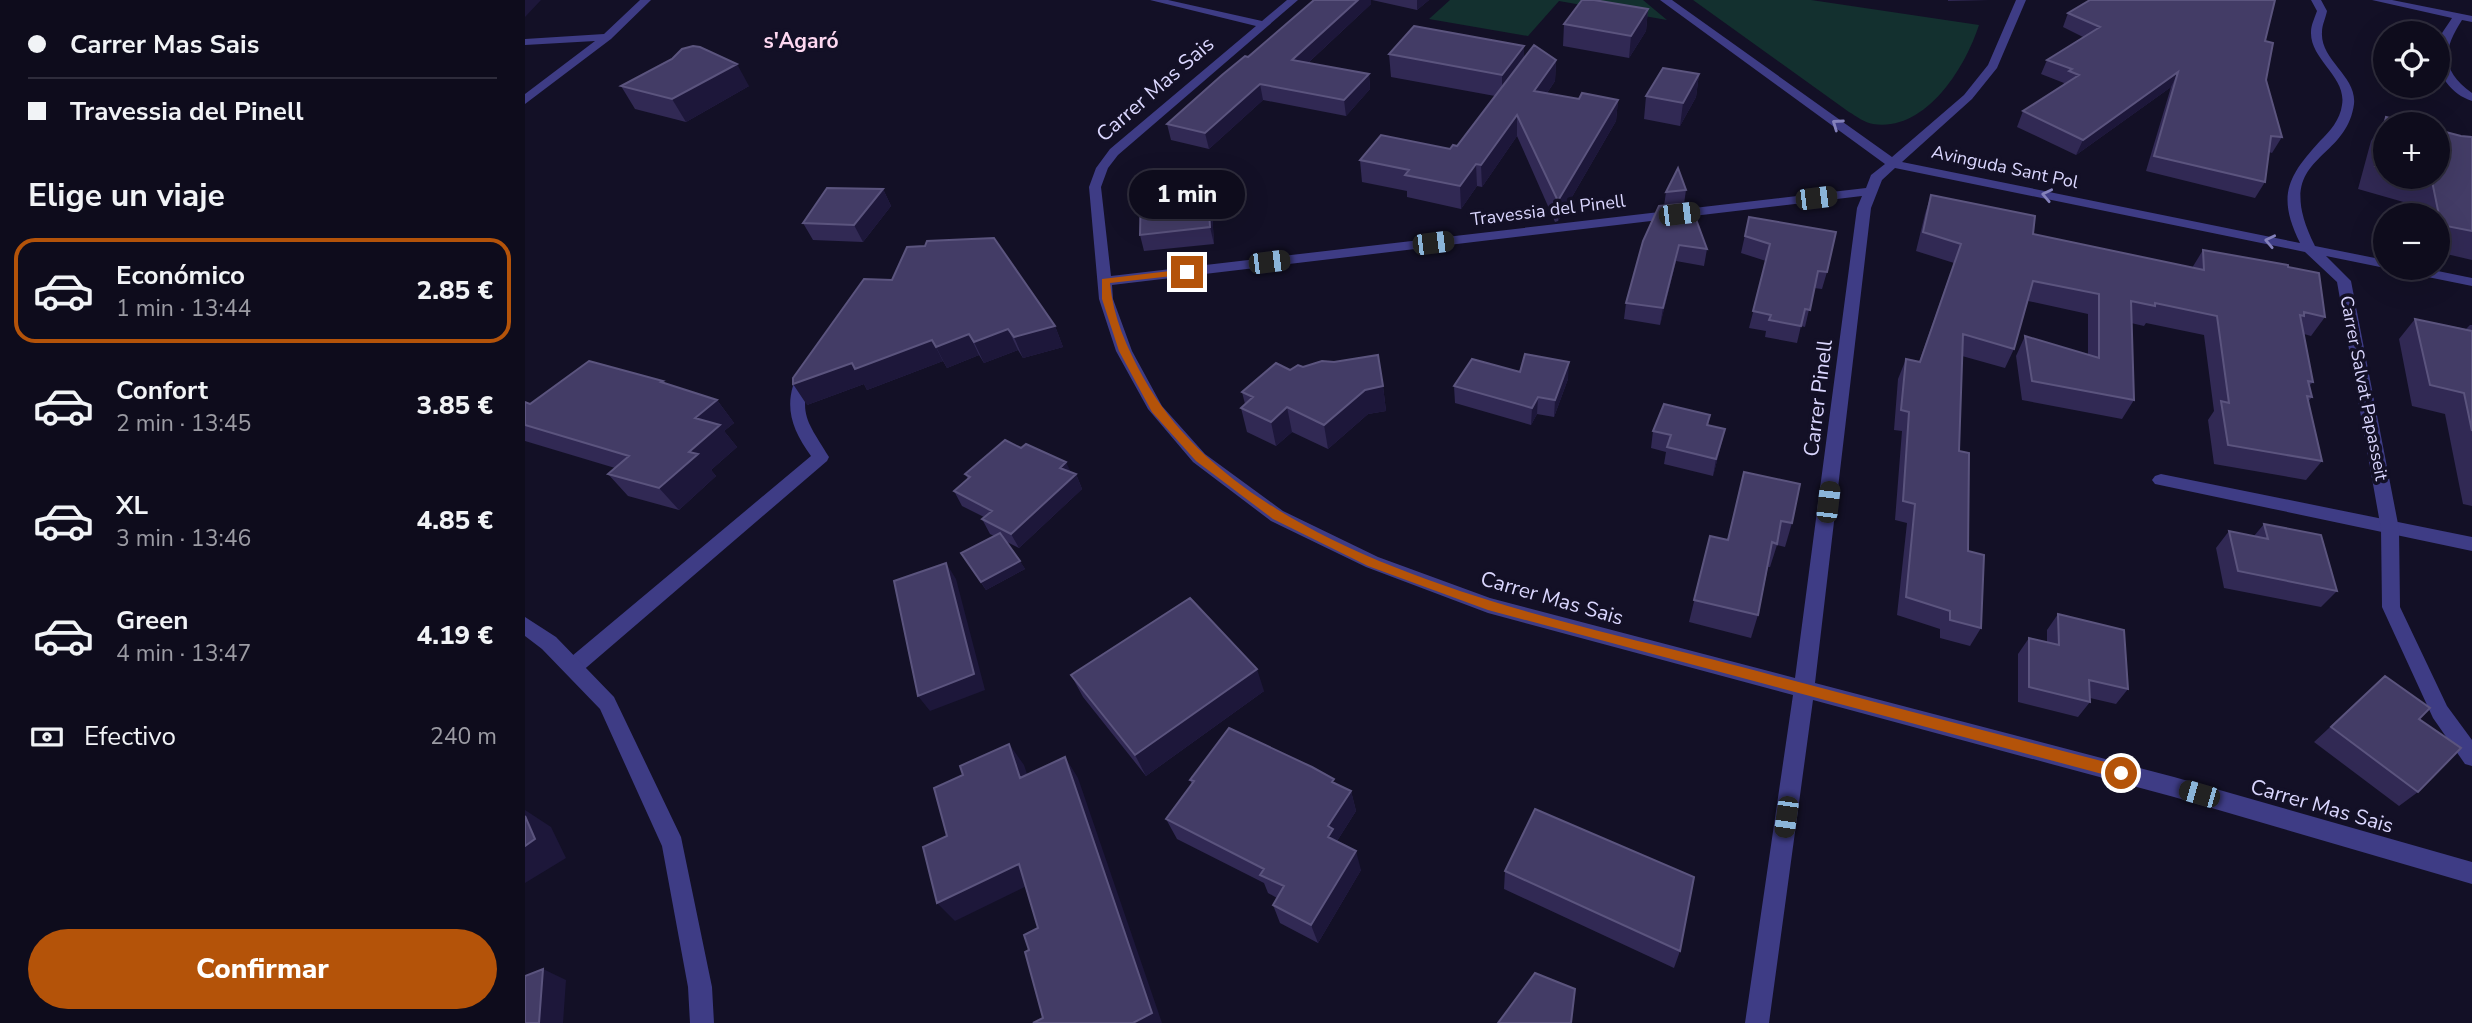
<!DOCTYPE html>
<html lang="es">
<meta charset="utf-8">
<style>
body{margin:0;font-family:"Nunito Sans",sans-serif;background:#171525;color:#f1f3f6;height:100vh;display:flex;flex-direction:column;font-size:26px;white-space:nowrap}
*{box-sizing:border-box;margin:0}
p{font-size:23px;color:#9b9ba3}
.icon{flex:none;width:38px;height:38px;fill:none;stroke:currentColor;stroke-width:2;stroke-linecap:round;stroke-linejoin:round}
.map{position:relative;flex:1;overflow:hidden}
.sheet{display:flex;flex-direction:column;background:#0e0c1c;width:525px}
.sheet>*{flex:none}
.guide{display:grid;align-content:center;height:154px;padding:0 28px;background:#0e0c1c}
.fabs{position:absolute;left:1848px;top:21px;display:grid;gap:14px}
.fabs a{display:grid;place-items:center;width:77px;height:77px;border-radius:50%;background:#0e0c1c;box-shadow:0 7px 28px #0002,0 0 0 2px #2e2c3b;font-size:35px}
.end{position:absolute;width:32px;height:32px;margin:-16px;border:9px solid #b45309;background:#fff;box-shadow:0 0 0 4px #fff}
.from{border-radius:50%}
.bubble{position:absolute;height:49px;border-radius:24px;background:#0e0c1c;box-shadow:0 7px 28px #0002,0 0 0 2px #2e2c3b;font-size:23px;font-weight:800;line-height:49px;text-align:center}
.car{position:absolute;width:21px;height:42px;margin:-21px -10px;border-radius:9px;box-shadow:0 0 5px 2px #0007;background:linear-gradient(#222 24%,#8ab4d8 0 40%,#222 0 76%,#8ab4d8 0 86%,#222 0)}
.guide b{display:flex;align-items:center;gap:24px;height:66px;font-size:26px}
.guide b+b{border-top:2px solid #2e2c3b}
.guide i{width:18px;height:18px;background:#f1f3f6}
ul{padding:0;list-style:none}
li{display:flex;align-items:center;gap:21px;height:105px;margin:0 14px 10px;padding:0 14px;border:4px solid transparent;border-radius:21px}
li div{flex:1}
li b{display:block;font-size:26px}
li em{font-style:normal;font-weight:800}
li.on{border-color:#b45309}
li>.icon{width:63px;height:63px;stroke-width:1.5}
h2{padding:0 28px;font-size:32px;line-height:84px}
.pay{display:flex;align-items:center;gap:18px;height:77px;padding:0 28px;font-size:26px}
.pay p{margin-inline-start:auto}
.primary-button{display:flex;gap:14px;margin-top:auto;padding:14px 28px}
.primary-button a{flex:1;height:80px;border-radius:42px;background:#b45309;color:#fff;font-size:28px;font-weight:800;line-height:80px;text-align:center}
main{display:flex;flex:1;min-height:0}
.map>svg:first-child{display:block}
.green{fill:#13302f}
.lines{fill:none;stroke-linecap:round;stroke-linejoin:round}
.service{fill:#3e3c85;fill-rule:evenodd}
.minor{fill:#3e3c85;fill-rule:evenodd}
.wall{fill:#312954}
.shaded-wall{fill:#1d173a}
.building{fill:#433c66;stroke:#5b547e;stroke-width:2}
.oneway{stroke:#8481bb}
.route{fill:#b45309}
.labels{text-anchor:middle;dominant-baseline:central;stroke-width:7;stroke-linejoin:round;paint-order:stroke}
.far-street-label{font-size:18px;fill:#dad6fe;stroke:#131026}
.far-quarter-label{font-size:21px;font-weight:bold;fill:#fed8f1;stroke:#131026}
.street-label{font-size:21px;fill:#dad6fe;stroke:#131026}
</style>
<main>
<section class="sheet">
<div class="guide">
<b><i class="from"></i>Carrer Mas Sais</b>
<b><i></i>Travessia del Pinell</b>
</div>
<h2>Elige un viaje</h2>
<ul>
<li class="on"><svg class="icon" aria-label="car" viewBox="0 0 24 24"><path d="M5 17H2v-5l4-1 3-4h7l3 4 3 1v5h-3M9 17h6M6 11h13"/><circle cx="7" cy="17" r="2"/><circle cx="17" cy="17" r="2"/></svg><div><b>Económico</b><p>1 min · 13:44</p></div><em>2.85 €</em></li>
<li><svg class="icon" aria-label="car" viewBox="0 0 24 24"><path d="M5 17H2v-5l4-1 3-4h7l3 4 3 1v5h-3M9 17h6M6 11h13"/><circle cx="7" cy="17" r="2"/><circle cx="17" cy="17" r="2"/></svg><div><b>Confort</b><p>2 min · 13:45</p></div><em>3.85 €</em></li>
<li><svg class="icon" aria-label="car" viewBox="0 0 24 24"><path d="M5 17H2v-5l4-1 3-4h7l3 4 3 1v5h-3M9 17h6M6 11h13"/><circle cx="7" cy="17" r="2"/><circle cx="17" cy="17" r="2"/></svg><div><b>XL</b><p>3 min · 13:46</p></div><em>4.85 €</em></li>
<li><svg class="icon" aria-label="car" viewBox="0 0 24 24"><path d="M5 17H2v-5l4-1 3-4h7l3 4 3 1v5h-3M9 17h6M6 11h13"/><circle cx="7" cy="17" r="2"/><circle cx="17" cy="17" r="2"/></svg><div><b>Green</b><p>4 min · 13:47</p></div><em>4.19 €</em></li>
</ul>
<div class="pay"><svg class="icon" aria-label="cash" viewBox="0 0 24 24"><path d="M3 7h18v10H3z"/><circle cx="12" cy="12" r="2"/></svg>Efectivo<p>240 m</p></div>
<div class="primary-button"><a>Confirmar</a></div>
</section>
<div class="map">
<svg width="1947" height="1023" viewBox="0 0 1947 1023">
<rect width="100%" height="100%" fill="#131026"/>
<!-- green -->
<path class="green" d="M 925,0 L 1118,0 L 1142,20 L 1034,1 L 1003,36 L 904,19 Z
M 1168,0 L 1286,0 L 1454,25 C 1440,68 1401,132 1348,124 C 1340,123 1331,116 1324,112 Z"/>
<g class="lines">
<!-- service -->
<path class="service" d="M 282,365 L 290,370 C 270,412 283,422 304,457 L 302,461 L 55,673 L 48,675 L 41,673 L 38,667 L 41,661 L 286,456 C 264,426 257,400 277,366 Z
M 1636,474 L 1947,537 L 1947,551 L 1630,484 L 1627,480 L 1630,476 Z"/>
<!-- minor -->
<path class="minor" d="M 115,0 L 126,0 L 86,39 L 0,104 L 0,94 L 70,41 L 0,45 L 0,39 L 79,34 Z
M 625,0 L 643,0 L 737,21 L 762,0 L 773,0 L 593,155 L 583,168 L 576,187 L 586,276 L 1341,188 L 1346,175 L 1360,164 L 1135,0 L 1147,0 L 1367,157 L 1439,95 L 1463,65 L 1491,0 L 1501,0 L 1472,68 L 1447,99 L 1377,162 L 1775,243 C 1752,196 1762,177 1795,141 C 1805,131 1815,120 1817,105 C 1822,77 1785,60 1786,32 C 1786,25 1790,17 1792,11 L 1786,0 L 1796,0 L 1802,11 C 1801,17 1797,25 1797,32 C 1795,60 1832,76 1829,104 C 1821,165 1744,154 1790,246 L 1860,260 L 1860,268 L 1801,256 L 1826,281 L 1874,529 L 1875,607 L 1922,706 L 1947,740 L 1947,766 L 1940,764 L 1908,718 L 1857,607 L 1856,529 L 1812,282 L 1780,252 L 1370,168 L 1357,180 L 1346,208 L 1290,683 L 1649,777 L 1947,862 L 1947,884 L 1649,797 L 1288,700 L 1244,1023 L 1220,1023 L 1268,695 L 963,613 L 841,567 L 746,521 L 668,462 L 623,409 L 591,351 L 574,299 L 564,187 L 571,168 L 585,149 L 731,26 ZM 1337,196 L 1332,208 L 1270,678 L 965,598 L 853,557 L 758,511 L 680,454 L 637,406 L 607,351 L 588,299 L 587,285 Z
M 1847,0 L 1867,0 L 1947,16 L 1947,22 L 1937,20 C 1917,51 1916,70 1947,93 L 1947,101 C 1923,93 1908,69 1913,43 C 1914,35 1923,25 1927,18 Z
M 1871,268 L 1898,268 L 1947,278 L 1947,286 L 1878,272 Z
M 0,617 L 31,637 L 89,697 L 156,837 L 187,987 L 189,1023 L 165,1023 L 163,987 L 137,846 L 75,709 L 17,649 L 0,636 Z"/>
</g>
<!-- wall -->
<path class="wall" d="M 789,0 L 846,0 L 846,4 L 783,63 L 844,74 L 845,89 L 821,116 L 738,100 L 684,149 L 646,140 L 642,124 L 723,57 Z
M 847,0 L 904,0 L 892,10 Z
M 1423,0 L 1464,0 L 1423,1 Z
M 1123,9 L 1121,31 L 1104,58 L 1038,46 L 1039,24 Z
M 1543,13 L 1740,41 L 1741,80 L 1757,137 L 1747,153 L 1744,152 L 1740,182 L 1730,198 L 1621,171 L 1646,87 L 1551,155 L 1492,127 L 1498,111 L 1538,85 L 1539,83 L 1516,74 L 1522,60 L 1558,37 L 1538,27 Z
M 864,54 L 1031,60 L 1030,81 L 1022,93 L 1054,99 L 1093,100 L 1091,121 L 1033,221 L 1030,222 L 992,136 L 957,187 L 952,186 L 936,209 L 882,197 L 882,191 L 837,182 L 835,160 L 925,149 L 932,146 L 970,96 L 866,77 Z
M 1174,74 L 1171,97 L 1155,126 L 1119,119 L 1121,96 Z
M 96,86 L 224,86 L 161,122 L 110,109 Z
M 1861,117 L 1860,124 L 1860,177 L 1913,177 L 1936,136 L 1947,137 L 1947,260 L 1913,252 L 1913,215 L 1891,215 L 1889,205 L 1833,189 L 1846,141 Z
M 358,189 L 366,206 L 338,242 L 288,240 L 278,223 Z
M 1161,190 L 1159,204 L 1182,249 L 1179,266 L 1151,261 L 1135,325 L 1099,319 L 1101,303 L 1139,206 L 1141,192 Z
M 686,195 L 689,244 L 619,251 L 615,235 Z
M 1406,195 L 1508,234 L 1667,268 L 1678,250 L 1763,267 L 1800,317 L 1786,336 L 1779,334 L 1788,382 L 1784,386 L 1787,397 L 1783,402 L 1797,461 L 1781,480 L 1689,464 L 1683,420 L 1689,411 L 1679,335 L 1621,323 L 1619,326 L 1606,323 L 1609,400 L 1597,419 L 1497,400 L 1491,356 L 1500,336 L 1563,355 L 1563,314 L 1503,301 L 1489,349 L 1480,368 L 1437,356 L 1434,451 L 1443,551 L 1456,628 L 1445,646 L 1415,638 L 1415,629 L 1372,615 L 1382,523 L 1370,520 L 1377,431 L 1369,430 L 1373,379 L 1381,359 L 1394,362 L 1429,263 L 1391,251 L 1400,214 Z
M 1224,217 L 1302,272 L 1297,289 L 1289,288 L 1280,327 L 1276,326 L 1272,343 L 1240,337 L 1241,331 L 1224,328 L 1241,261 L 1216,253 Z
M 339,279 L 530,326 L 538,347 L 498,358 L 493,350 L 459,363 L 454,355 L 422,368 L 418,361 L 342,390 L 339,384 L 282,405 Z
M 1890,319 L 1941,329 L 1945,325 L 1947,325 L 1947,506 L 1938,504 L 1920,414 L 1887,406 L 1874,339 Z
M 778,367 L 858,386 L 861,411 L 843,414 L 803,449 L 767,432 L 751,446 L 722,432 L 716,408 L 720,404 L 717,392 L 765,370 Z
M 995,372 L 1043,379 L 1029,417 L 1012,414 L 1006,425 L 930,403 L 929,386 Z
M 140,384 L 192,400 L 209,423 L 199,431 L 212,447 L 186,470 L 191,476 L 154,510 L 103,496 L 83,474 L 90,468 L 0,441 L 0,402 L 5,404 Z
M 1185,415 L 1183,425 L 1200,429 L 1188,476 L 1139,464 L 1141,452 L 1126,448 L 1128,431 Z
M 545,472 L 551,474 L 557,489 L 494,548 L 482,542 L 500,569 L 461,590 L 436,553 L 469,536 L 465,534 L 457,519 L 459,517 L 437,506 L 429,491 L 443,479 L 440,474 Z
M 1219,472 L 1267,523 L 1260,547 L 1252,545 L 1245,567 L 1243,567 L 1233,615 L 1226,638 L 1164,622 L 1185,536 L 1203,540 Z
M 1739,524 L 1812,591 L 1796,607 L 1699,588 L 1691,548 L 1704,531 L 1729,536 Z
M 1533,614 L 1603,689 L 1591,704 L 1565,698 L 1565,702 L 1553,717 L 1493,702 L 1493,654 L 1504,638 L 1522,642 L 1522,630 Z
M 546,675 L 739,691 L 621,776 L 558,697 Z
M 1860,676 L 1894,719 L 1893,792 L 1874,806 L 1789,742 Z
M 665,780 L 810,783 L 826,791 L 831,811 L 812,841 L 836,870 L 793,943 L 755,923 L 748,905 L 752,898 L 743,893 L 739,883 L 652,839 L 641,819 L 667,784 Z
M 980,871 L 1155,951 L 1149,968 L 979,889 Z"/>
<!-- shaded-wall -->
<path class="shaded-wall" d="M 0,0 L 16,0 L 0,17 Z
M 833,0 L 846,0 L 846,4 L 770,75 L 767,60 Z
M 892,0 L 904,0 L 892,10 Z
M 1123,9 L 1121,31 L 1104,58 L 1106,36 Z
M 999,46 L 999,68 L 977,97 L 977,75 Z
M 1031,60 L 1030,81 L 1009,112 L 1009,91 Z
M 212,64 L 224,86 L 161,122 L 147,99 Z
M 1653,72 L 1646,87 L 1551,155 L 1558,140 Z
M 844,74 L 845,89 L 821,116 L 819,100 Z
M 1174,74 L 1171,97 L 1155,126 L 1158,103 Z
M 735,84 L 738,100 L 684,149 L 680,133 Z
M 1093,100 L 1091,121 L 1033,221 L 1034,199 Z
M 992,115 L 992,136 L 957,187 L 956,165 Z
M 951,164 L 952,186 L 936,209 L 935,186 Z
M 682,178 L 686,195 L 689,244 L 685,227 Z
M 358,189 L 366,206 L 338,242 L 329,225 Z
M 1154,245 L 1151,261 L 1135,325 L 1138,308 Z
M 530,326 L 538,347 L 498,358 L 489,337 Z
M 483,329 L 493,350 L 459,363 L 449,342 Z
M 444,334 L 454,355 L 422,368 L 411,347 Z
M 407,340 L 418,361 L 342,390 L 339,384 L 282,405 L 268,384 L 327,363 Z
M 1044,362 L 1043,379 L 1029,417 L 1030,400 Z
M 858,386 L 861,411 L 843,414 L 803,449 L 799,425 L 840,390 Z
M 1013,397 L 1012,414 L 1006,425 L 1007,408 Z
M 192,400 L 209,423 L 199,431 L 212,447 L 186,470 L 191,476 L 154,510 L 134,488 L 164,452 L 170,418 Z
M 762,407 L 767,432 L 751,446 L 746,422 Z
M 1200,429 L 1196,446 L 1188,476 L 1191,459 Z
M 541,462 L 548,477 L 551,474 L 557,489 L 494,548 L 486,534 L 535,468 Z
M 495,561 L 500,569 L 461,590 L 456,582 Z
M 421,563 L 431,579 L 460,690 L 405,711 L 393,696 Z
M 732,669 L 739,691 L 621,776 L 610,755 Z
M 484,744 L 499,765 L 510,798 L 495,778 Z
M 540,757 L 553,778 L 637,1023 L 608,1023 Z
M 826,791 L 831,811 L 812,841 L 803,837 L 803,826 Z
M 0,810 L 26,827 L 41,858 L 0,883 Z
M 831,851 L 836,870 L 793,943 L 786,925 Z
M 494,864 L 510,882 L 430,921 L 412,903 Z
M 18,969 L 41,980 L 38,1023 L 14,1023 Z"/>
<!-- building -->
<path class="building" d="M 789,0 L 833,0 L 767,60 L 844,74 L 819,100 L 735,84 L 680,133 L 642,124 L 697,75 L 720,56 L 723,57 Z
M 1057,0 L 1069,0 L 1123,9 L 1106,36 L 1039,24 Z
M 1565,0 L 1750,0 L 1740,41 L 1748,43 L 1741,80 L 1757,137 L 1746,136 L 1740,182 L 1629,156 L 1653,72 L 1558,140 L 1498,111 L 1554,75 L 1544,71 L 1547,69 L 1522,60 L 1575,27 L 1543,13 Z
M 889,26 L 999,46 L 977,75 L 864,54 Z
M 1009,45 L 1031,60 L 1009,91 L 1054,99 L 1057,93 L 1093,100 L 1034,199 L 1032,199 L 992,115 L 956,165 L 951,164 L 935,186 L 880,175 L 884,170 L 835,160 L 856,135 L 925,149 L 928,145 L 932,146 Z
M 168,46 L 175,47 L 212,64 L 147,99 L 96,86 L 147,59 L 157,49 Z
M 1138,68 L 1174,74 L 1158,103 L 1121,96 Z
M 1861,117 L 1888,124 L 1860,124 L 1860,169 L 1850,166 Z
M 1913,130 L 1936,136 L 1947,137 L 1947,231 L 1916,225 L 1907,181 L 1891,177 L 1913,177 Z
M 1153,168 L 1161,190 L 1141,192 Z
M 682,178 L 685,227 L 615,235 L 616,186 Z
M 302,188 L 358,189 L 329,225 L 278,223 Z
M 1406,195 L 1510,216 L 1508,234 L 1679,270 L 1678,250 L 1763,265 L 1763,267 L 1794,273 L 1800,317 L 1779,312 L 1779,316 L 1775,315 L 1788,382 L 1783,381 L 1787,397 L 1782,396 L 1797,461 L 1703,445 L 1696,401 L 1704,403 L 1692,316 L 1630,303 L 1630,306 L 1606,301 L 1609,400 L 1507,381 L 1500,336 L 1574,358 L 1574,294 L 1508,281 L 1489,349 L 1438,334 L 1434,451 L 1444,453 L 1443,551 L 1459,555 L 1456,628 L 1425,620 L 1425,611 L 1381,597 L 1390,504 L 1378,501 L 1384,412 L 1376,410 L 1381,359 L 1395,362 L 1436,244 L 1398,232 Z
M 1165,203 L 1182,249 L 1154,245 L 1138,308 L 1101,303 L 1118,241 L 1134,206 Z
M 1224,217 L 1311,232 L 1302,272 L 1293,271 L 1285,310 L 1280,309 L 1276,326 L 1244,320 L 1246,315 L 1228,311 L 1245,244 L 1220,236 Z
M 469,238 L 530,326 L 489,337 L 483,329 L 449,342 L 444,334 L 411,347 L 407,340 L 330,369 L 327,363 L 268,384 L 268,378 L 339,279 L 367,280 L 382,247 L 400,246 L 402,241 Z
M 1890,319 L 1947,331 L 1947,431 L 1939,393 L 1905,385 Z
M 1000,354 L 1044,362 L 1030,400 L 1013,397 L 1007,408 L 929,386 L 947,359 L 995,372 Z
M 853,355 L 858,386 L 840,390 L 799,425 L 762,407 L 746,422 L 716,408 L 728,397 L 717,392 L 751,363 L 765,370 L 773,365 L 778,367 L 797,361 L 809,362 Z
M 64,361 L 138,381 L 136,382 L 192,400 L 170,418 L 195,425 L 164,452 L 173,454 L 134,488 L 83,474 L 104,456 L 0,425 L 0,402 L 5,404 Z
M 1139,404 L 1185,415 L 1182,425 L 1200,429 L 1191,459 L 1142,447 L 1146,435 L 1128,431 Z
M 480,440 L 496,448 L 501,444 L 541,462 L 535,468 L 551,474 L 486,534 L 457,519 L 467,511 L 429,491 L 445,477 L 440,474 Z
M 1219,472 L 1275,484 L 1267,523 L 1256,521 L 1252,544 L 1247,542 L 1233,615 L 1169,600 L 1185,536 L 1203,540 Z
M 1739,524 L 1796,535 L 1812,591 L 1713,571 L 1704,531 L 1743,539 Z
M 475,533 L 495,561 L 456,582 L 436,553 Z
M 421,563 L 449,674 L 393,696 L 369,581 Z
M 665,598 L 732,669 L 610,755 L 546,675 Z
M 1533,614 L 1599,630 L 1603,689 L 1564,680 L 1565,702 L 1504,687 L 1504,638 L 1534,645 Z
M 1860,676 L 1905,708 L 1894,719 L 1936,748 L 1893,792 L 1806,727 Z
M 704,728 L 787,767 L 809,779 L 807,782 L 826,791 L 803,826 L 808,829 L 803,837 L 831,851 L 786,925 L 748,905 L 759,886 L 735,875 L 739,869 L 641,819 L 669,781 L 665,780 Z
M 484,744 L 495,778 L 540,757 L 627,1013 L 608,1023 L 508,1023 L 518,1018 L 500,952 L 504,950 L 499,935 L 513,928 L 494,864 L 412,903 L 398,847 L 422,836 L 409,788 L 438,775 L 435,766 Z
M 1010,809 L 1169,877 L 1155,951 L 980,871 Z
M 0,816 L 10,839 L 0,846 Z
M 18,969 L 14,1023 L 0,1023 L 0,976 Z
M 1010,973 L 1050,989 L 1046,1023 L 973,1023 Z"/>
<!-- one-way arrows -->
<defs><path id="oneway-chevron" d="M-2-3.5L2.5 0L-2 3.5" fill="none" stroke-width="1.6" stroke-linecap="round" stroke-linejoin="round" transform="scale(1.75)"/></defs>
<g class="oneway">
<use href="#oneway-chevron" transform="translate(1312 124) rotate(-145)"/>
<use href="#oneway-chevron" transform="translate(1522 195) rotate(-168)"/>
<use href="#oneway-chevron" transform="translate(1745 241) rotate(-168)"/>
</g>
<!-- route -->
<path class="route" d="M 662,269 L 667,272 L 665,274 L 585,283 C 588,317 602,348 618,377 C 722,563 1023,616 1213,666 C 1341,700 1468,733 1596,766 L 1601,768 L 1601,777 L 1596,779 L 963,610 L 843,566 L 748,519 L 671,461 L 627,412 L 594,351 L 577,299 L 577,279 Z"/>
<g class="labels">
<!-- far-street labels -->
<g class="far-street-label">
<text transform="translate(1480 167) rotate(12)">Avinguda Sant Pol</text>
<text transform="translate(1023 210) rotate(-7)">Travessia del Pinell</text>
<text transform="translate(1839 388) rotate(79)">Carrer Salvat Papasseit</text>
</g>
<!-- far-quarter labels -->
<g class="far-quarter-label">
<text x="276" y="41">s'Agaró</text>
</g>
<!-- street labels -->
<g class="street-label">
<text transform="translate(630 89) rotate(-41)">Carrer Mas Sais</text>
<text transform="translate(1293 398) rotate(-83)">Carrer Pinell</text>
<text transform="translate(1027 598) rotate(16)">Carrer Mas Sais</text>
<text transform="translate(1797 806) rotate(16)">Carrer Mas Sais</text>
</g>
</g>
</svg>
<div class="fabs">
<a><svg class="icon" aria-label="locate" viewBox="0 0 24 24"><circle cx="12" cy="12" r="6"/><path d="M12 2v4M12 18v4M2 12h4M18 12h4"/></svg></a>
<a>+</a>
<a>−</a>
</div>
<i class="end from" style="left:1596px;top:773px"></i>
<i class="end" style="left:662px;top:272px"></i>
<div class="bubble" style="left:604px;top:170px;width:116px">1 min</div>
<i class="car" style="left:1291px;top:198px;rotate:83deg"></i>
<i class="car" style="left:1154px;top:214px;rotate:83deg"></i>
<i class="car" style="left:908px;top:243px;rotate:83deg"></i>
<i class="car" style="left:744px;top:262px;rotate:83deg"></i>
<i class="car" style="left:1303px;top:502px;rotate:7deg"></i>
<i class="car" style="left:1674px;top:794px;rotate:286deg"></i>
<i class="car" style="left:1261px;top:817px;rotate:188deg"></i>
</div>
</main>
